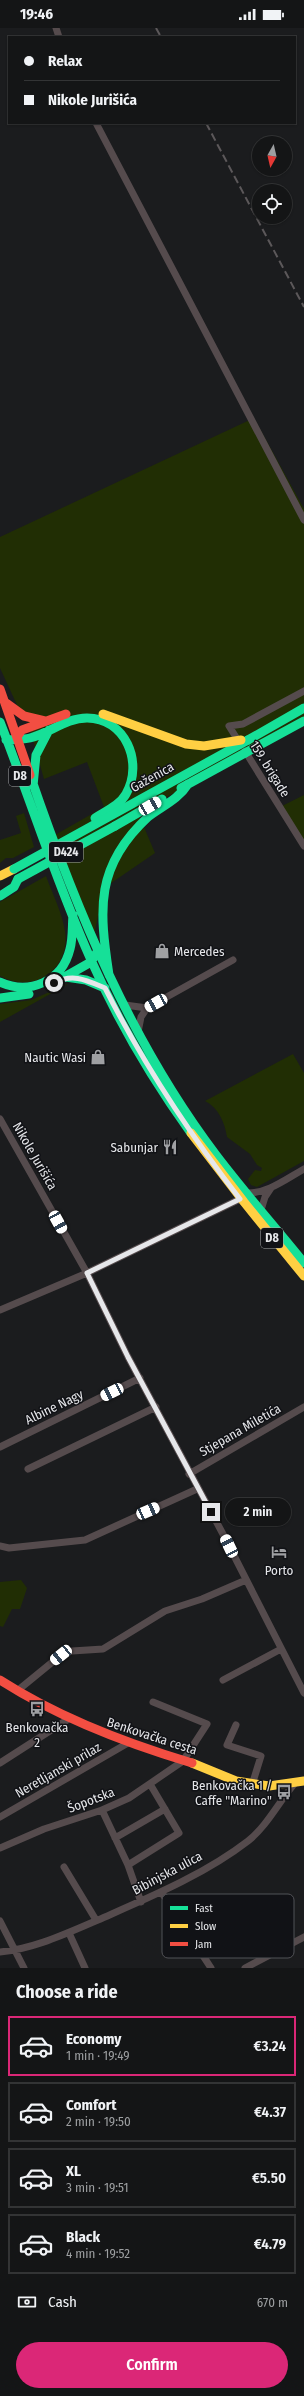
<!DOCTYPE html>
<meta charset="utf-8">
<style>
body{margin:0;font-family:"Fira Sans Condensed",sans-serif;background:#212223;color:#f1f3f6;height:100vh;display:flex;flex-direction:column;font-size:15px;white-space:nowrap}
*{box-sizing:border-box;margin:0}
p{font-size:13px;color:#9d9fa1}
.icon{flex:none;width:22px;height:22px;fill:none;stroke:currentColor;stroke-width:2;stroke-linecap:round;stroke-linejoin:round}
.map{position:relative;height:1940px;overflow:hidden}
.side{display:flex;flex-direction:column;background:#141516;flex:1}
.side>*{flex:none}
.hud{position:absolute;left:8px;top:8px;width:288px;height:88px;border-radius:0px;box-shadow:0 1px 3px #0004,0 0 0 1px #333435;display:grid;align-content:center;height:88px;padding:0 16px;background:#141516}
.needle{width:26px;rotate:188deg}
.fabs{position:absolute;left:252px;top:108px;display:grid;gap:8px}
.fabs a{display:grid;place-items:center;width:40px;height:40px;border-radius:50%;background:#141516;box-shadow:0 1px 3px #0004,0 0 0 1px #333435;font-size:20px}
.end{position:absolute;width:18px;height:18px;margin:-9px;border:5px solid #e6e7ea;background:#111;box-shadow:0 0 0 2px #111}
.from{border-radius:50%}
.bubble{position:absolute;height:28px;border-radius:14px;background:#141516;box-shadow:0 1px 3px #0004,0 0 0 1px #333435;font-size:13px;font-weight:600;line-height:28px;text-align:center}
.car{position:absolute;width:12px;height:24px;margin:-12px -6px;border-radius:5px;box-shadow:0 0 3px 1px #0007;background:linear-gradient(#fff 24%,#345 0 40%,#fff 0 76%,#345 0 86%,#fff 0)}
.hud b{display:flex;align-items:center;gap:14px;height:38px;font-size:15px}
.hud b+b{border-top:1px solid #333435}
.hud i{width:10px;height:10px;background:#f1f3f6}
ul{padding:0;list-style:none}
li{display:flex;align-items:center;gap:12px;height:60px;margin:0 8px 6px;padding:0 8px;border:2px solid #333435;border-radius:0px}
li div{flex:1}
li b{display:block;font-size:15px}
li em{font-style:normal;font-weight:600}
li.on{border-color:#db2777}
li>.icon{width:36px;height:36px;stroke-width:1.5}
h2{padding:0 16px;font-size:18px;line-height:48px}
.pay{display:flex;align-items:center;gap:10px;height:44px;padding:0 16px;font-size:15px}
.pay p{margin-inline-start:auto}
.action{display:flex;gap:8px;margin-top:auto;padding:8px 16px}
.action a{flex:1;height:46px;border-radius:24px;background:#db2777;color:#fff;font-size:16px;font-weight:600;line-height:46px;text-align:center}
.status{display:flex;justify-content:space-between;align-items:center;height:28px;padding:0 20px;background:#141516;direction:ltr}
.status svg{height:11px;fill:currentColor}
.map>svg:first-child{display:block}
.green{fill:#212e04}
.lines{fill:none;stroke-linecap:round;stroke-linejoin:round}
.street{stroke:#554b4d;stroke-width:7}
.fast{stroke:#16e098;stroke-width:9}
.slow{stroke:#ffcf43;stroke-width:9}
.jam{stroke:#f24e42;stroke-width:9}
.rail{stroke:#5c585a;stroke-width:2;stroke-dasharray:8 4;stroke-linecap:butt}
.fast-bridge{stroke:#16e098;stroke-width:9}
.slow-bridge{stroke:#ffcf43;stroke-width:9}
.route{stroke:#e6e7ea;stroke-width:5}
.labels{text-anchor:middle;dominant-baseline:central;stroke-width:3;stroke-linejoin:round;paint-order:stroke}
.shield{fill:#111216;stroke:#a6a7aa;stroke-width:1}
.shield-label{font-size:12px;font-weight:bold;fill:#e6e7ea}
.street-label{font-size:13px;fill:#e6e7ea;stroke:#111216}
.poi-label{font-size:13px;fill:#e6e7ea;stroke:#111216;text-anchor:end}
.key{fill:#111216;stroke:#515256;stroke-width:1}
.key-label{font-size:11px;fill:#e6e7ea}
</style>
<div class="status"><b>19:46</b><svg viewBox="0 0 49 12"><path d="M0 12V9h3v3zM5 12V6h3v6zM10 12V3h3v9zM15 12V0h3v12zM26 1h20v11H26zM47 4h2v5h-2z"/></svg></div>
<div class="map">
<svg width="304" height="1940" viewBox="0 0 304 1940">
<rect width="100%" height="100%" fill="#1b1c1e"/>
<!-- green -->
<path class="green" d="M 254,390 L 304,481 L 304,693 L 138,785 L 155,825 L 104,860 L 93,912 L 48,811 L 104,779 L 87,734 L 44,751 L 25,684 L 17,677 L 0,640 L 0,509 Z
M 304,767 L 304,818 L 280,779 Z
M 24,785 L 34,819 L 13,830 L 6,830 L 0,835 L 0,812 L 21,805 L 16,788 Z
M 46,848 C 52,865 62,884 65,903 C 71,941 34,967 0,948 L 0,874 Z
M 70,955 L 0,994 L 0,976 L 31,972 Z
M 293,1026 L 304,1045 L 304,1133 L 257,1159 L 251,1157 L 248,1151 L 255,1142 L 261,1143 L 262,1140 L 257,1137 L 250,1126 L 227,1109 C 225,1095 218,1079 205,1073 Z
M 21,1552 L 27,1560 L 20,1581 L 12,1581 L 3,1599 L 0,1598 L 0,1554 Z"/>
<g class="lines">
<!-- street -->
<path class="street" d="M 56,0 L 59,9
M 96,95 L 304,492
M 239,714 L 229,698 L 243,696 L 304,663
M 245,723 L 304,818
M 125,977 L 147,980
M 138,1004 L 141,989 L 147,980 L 233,932
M 0,1091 L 87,1245 L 128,1329 L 224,1508 L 304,1665
M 246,1165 C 267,1166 286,1151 304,1141
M 261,1182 L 265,1169 L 271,1160
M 0,1282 L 87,1245 L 240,1171
M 0,1419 L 140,1350
M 28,1441 L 156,1379
M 189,1446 L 304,1379
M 0,1518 L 9,1520 L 85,1512 L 197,1461
M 223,1652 L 281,1621
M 17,1663 L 61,1627 L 72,1623 L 103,1621 L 165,1583 L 202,1571 L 246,1552
M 236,1697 L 227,1717 L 261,1728 L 252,1757
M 0,1735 L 70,1690
M 102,1782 L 128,1837 L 141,1874
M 0,1789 L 128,1715
M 115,1810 L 165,1781
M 0,1820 L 44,1801 L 102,1782 L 129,1770 L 183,1733 L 207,1696 L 153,1674
M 128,1837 L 179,1805 L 150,1756
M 64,1839 L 96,1892
M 162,1865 L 211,1940
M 0,1893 L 24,1940
M 69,1905 L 85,1940
M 0,1924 C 34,1921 67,1905 98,1892 C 148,1870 204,1847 248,1813 C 268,1797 279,1773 296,1754
M 245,1940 L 304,1909"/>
<!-- fast -->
<path class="fast" d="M 0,694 C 31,773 56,854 91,932 C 118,993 152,1051 191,1105
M 6,712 C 14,711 22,712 30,710 C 50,705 66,690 87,690 C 125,690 144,734 126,766 C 120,777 106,783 95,790
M 248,712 L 304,680
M 30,747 C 76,881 130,1013 216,1127 C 244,1164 275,1199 304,1235
M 33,758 L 36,727 L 49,702
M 181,760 L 245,725
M 115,798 L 162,771
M 0,868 L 14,859 L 18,851
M 109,947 C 99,881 95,838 148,789 C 162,778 178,772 188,756
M 66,949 L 86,952 L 105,960
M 0,954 C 29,967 62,954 70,921 C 73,910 72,898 73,887
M 54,955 L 91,934 L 97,924
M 0,970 L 29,966"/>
<!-- slow -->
<path class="slow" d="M 0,848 L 14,841
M 191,1105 L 244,1174 L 304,1248
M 192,1735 L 236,1753 L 269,1758 L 304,1753"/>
<!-- jam -->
<path class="jam" d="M 0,661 L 30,747
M 6,675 L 24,688 L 45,693
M 17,709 L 22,702 L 66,686
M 0,1652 C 59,1690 125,1715 192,1735"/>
<!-- rail -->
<path class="rail" d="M 156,0 L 161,9
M 206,95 L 304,279"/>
<!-- fast-bridge -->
<path class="fast-bridge" d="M 245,725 L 304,693
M 14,841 L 248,712
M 18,851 L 115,798"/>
<!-- slow-bridge -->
<path class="slow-bridge" d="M 103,686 L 186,716 L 204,718 L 241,712"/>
</g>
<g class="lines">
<!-- route -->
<path class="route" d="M 54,955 C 73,945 86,952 105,960 C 143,1035 188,1104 240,1171 L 87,1245 L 128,1329 L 211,1484"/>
</g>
<!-- icons -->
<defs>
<g id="shop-bare" transform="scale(1.2)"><path d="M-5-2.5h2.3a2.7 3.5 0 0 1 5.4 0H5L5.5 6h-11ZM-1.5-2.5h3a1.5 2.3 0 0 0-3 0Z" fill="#9fa0a3" stroke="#111216" stroke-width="2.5" paint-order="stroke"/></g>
<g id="restaurant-bare" transform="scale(1.2)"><path d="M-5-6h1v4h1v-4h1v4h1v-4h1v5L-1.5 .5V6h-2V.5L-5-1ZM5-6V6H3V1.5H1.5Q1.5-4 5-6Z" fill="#9fa0a3" stroke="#111216" stroke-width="2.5" paint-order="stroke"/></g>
<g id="hotel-bare" transform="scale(1.2)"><path d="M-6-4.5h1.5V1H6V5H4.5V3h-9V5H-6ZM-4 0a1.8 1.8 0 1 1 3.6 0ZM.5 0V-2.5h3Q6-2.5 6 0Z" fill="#9fa0a3" stroke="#111216" stroke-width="2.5" paint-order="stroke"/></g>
<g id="bus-bare" transform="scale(1.2)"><path d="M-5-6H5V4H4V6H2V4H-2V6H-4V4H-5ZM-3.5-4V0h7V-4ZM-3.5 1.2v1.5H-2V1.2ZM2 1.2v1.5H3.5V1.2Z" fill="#9fa0a3" stroke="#111216" stroke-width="2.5" paint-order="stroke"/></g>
</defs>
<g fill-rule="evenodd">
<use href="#shop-bare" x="162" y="923"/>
<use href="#shop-bare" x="98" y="1029"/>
<use href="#restaurant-bare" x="170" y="1119"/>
<use href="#hotel-bare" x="279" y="1524"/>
<use href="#bus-bare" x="37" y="1681"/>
<use href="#bus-bare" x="284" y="1764"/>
</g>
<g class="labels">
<!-- shield labels -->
<g class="shield">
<rect x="9" y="738" width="22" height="20" rx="3"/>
<rect x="49" y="814" width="34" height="20" rx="3"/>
<rect x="261" y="1200" width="22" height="20" rx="3"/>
</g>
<g class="shield-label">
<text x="20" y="748">D8</text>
<text x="66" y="824">D424</text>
<text x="272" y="1210">D8</text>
</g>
<!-- street labels -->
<g class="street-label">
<text transform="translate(270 741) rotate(58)">159. brigade</text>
<text transform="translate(152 749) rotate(-29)">Gaženica</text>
<text transform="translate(35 1128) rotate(60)">Nikole Jurišića</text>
<text transform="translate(54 1379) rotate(-26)">Albine Nagy</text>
<text transform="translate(240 1402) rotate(-30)">Stjepana Miletića</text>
<text transform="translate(152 1708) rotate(18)">Benkovačka cesta</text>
<text transform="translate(58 1742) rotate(-30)">Neretljanski prilaz</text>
<text transform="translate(91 1772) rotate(-21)">Šopotska</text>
<text transform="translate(167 1845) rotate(-28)">Bibinjska ulica</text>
</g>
<!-- poi labels -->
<g class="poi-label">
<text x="174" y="923" text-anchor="start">Mercedes</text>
<text x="86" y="1029">Nautic Wasi</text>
<text x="158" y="1119">Sabunjar</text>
<text x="279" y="1542" text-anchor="middle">Porto</text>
<text x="37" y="1699" text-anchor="middle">Benkovačka<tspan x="37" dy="15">2</tspan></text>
<text x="272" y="1757">Benkovačka 1 /<tspan x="272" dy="15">Caffe "Marino"</tspan></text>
</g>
</g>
<!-- legend -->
<rect x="162" y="1866" width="132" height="64" rx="6" class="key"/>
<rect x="170" y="1878" width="18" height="4" fill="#16e098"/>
<rect x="170" y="1896" width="18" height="4" fill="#ffcf43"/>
<rect x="170" y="1914" width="18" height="4" fill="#f24e42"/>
<g class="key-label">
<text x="195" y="1884">Fast</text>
<text x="195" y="1902">Slow</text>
<text x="195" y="1920">Jam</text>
</g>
</svg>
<div class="fabs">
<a><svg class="needle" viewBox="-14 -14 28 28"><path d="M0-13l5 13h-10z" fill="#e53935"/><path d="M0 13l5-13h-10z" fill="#9d9fa1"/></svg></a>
<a><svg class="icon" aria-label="locate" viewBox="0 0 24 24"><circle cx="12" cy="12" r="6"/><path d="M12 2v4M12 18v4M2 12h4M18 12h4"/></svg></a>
</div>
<i class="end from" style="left:54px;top:955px"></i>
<i class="end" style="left:211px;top:1484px"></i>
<div class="bubble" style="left:225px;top:1470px;width:66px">2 min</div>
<i class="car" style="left:150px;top:778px;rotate:60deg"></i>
<i class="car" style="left:156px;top:975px;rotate:241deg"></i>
<i class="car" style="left:58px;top:1194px;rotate:151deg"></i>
<i class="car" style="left:112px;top:1364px;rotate:244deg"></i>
<i class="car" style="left:148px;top:1483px;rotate:66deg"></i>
<i class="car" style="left:229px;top:1518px;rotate:334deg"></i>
<i class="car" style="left:61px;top:1627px;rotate:231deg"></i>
<div class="hud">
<b><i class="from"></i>Relax</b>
<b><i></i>Nikole Jurišića</b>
</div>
</div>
<section class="side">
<h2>Choose a ride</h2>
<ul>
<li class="on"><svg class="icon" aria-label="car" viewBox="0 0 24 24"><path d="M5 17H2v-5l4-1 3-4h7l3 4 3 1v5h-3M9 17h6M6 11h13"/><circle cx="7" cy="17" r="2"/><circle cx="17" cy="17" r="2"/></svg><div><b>Economy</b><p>1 min · 19:49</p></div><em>€3.24</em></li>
<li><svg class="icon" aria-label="car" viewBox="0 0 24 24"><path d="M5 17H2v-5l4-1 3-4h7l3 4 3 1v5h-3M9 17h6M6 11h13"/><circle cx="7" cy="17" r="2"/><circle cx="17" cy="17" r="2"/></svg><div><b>Comfort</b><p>2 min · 19:50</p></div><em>€4.37</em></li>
<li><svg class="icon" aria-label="car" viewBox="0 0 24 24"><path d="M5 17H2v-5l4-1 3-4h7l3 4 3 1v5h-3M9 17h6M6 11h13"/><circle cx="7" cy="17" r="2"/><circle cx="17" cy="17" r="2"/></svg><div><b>XL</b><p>3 min · 19:51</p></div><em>€5.50</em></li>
<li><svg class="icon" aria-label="car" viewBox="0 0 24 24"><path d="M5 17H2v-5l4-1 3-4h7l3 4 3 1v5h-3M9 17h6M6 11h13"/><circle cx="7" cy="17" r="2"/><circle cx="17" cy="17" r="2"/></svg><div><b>Black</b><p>4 min · 19:52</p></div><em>€4.79</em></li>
</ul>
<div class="pay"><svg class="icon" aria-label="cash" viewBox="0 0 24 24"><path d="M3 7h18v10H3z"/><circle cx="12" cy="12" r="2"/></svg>Cash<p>670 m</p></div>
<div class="action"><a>Confirm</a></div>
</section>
